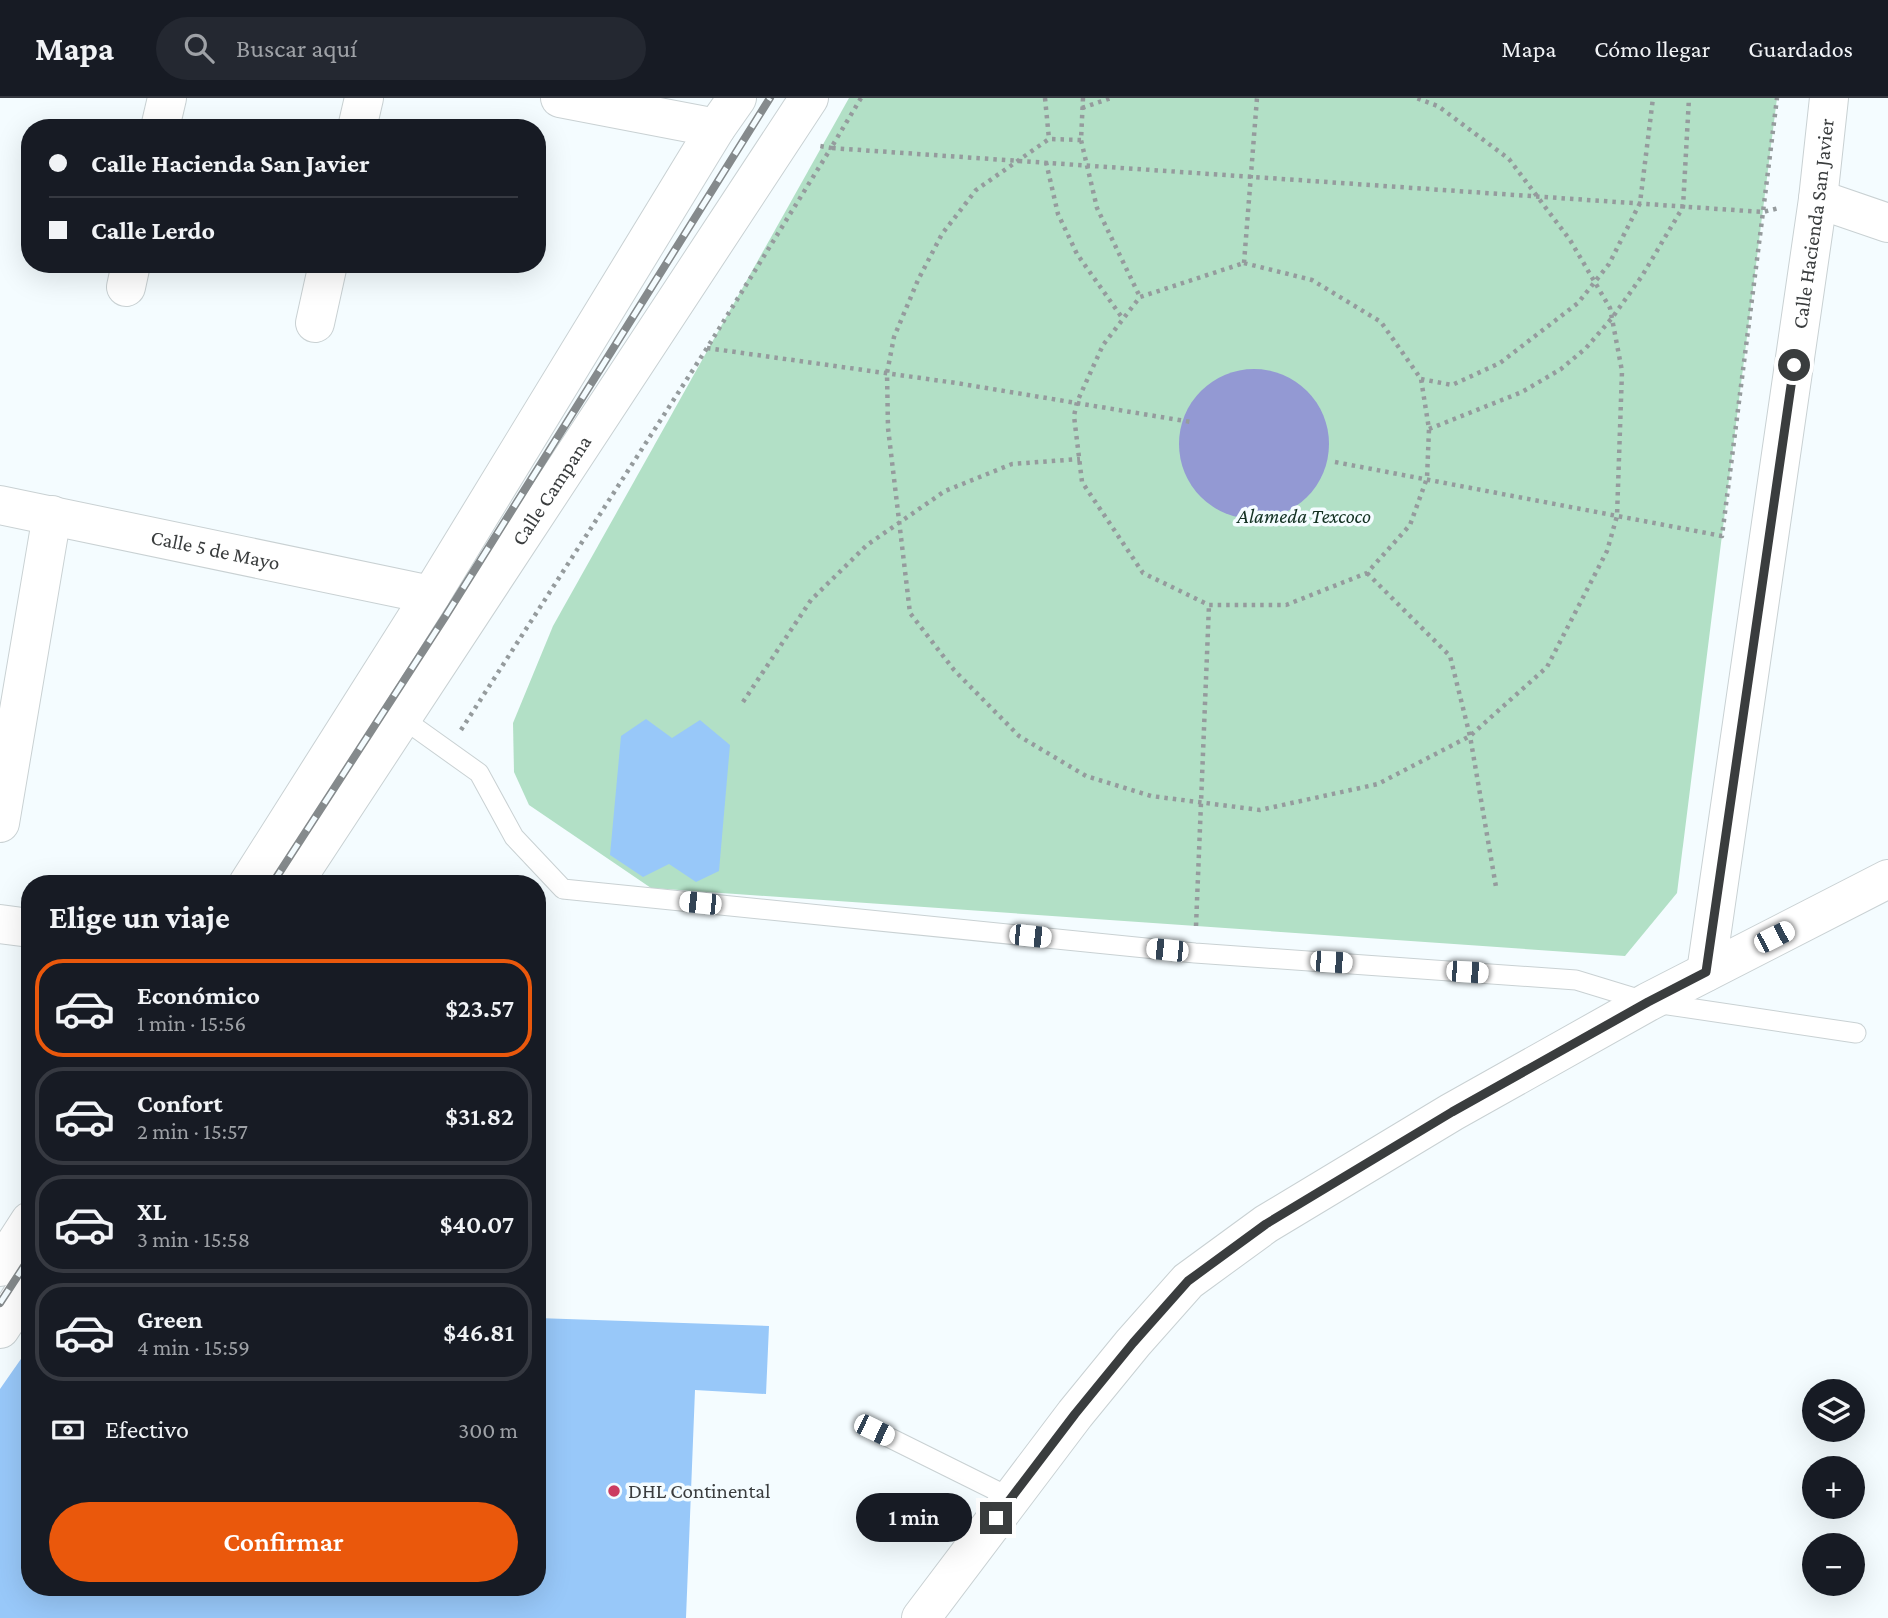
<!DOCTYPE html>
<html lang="es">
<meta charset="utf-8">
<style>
body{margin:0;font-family:"Crimson Pro",serif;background:#242831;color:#f1f3f6;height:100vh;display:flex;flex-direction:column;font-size:26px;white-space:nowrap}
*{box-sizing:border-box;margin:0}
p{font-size:23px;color:#9ea1a6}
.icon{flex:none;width:38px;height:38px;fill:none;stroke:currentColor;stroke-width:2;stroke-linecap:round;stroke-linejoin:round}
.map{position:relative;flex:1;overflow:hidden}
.side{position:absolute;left:21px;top:777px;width:525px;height:721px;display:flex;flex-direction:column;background:#171b24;border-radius:28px;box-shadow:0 7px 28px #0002}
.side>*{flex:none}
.hud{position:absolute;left:21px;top:21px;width:525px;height:154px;border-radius:28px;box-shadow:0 7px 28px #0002;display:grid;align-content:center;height:154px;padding:0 28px;background:#171b24}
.fabs{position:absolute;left:1802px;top:1281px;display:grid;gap:14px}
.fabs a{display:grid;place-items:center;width:63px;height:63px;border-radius:50%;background:#171b24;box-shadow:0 7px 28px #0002;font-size:35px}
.end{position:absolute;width:32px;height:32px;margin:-16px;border:9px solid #3a3d3e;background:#fff;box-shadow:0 0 0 4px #fff}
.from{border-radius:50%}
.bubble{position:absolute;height:49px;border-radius:24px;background:#171b24;box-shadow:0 7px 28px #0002;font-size:23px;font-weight:600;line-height:49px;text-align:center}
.car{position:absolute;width:21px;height:42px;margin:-21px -10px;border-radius:9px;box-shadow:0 0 5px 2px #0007;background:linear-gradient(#fff 24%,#345 0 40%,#fff 0 76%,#345 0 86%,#fff 0)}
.hud b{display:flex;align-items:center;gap:24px;height:66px;font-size:26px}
.hud b+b{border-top:2px solid #363941}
.hud i{width:18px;height:18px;background:#f1f3f6}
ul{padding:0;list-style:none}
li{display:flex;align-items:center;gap:21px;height:98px;margin:0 14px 10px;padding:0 14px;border:4px solid #363941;border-radius:28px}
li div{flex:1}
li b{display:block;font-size:26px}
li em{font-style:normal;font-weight:600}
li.current{border-color:#ea580c}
li>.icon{width:63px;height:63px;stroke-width:1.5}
h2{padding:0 28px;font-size:32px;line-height:84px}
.pay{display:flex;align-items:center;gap:18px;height:77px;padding:0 28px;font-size:26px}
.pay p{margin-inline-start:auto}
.button{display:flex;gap:14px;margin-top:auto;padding:14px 28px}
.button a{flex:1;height:80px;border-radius:42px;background:#ea580c;color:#fff;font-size:28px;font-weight:600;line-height:80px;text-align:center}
header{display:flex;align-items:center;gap:42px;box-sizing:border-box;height:98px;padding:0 35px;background:#171b24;border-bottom:2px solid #363941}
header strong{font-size:33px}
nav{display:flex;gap:38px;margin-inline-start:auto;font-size:24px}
.search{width:490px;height:63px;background:#242831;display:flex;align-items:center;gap:18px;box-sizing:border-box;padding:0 24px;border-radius:38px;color:#9ea1a6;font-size:26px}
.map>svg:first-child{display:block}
.green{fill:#b2e0c6}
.water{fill:#9399d3}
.building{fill:#98c8f9}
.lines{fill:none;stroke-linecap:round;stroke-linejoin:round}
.lane-casing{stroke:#c9d1d3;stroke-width:21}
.street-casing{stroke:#c9d1d3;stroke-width:40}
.path{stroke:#959b9d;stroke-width:4.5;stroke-dasharray:3.5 5;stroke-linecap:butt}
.lane{stroke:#fff;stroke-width:19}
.street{stroke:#fff;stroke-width:38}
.rail-casing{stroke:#858a8c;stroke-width:8}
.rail{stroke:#f4fcff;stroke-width:5;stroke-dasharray:16;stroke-linecap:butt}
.route{stroke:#3a3d3e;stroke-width:9}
.poi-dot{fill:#cb3c61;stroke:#f4fcff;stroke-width:2.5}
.labels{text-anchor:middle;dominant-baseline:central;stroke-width:7;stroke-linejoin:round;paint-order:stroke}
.street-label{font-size:21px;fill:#3a3d3e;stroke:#f4fcff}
.park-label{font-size:21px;font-style:italic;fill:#133122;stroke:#f4fcff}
.poi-label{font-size:21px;fill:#3a3d3e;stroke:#f4fcff;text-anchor:start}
</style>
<header>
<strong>Mapa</strong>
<div class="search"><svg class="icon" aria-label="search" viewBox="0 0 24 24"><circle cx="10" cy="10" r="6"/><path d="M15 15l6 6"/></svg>Buscar aquí</div>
<nav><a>Mapa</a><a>Cómo llegar</a><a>Guardados</a></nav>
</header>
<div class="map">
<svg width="1888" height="1520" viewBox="0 0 1888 1520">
<rect width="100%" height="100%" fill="#f4fcff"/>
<!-- green -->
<path class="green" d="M 849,0 L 1777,0 L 1677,795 L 1625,858 L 651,790 L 529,707 L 514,674 L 513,625 L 553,528 Z"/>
<!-- water -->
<path class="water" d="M1179 346a75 75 0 1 1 150 0a75 75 0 1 1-150 0Z"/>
<!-- building -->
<path class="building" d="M 646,621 L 672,640 L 700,622 L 730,647 L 719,773 L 696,784 L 669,766 L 643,779 L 610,757 L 621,638 Z
M 537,1220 L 769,1228 L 766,1296 L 695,1292 L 686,1520 L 0,1520 L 0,1291 L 30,1248 L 30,1489 L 537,1489 Z"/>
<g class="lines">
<!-- lane casing -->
<g class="lane-casing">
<path id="lane" d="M 402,620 L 479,675 L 514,739 L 563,791 L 1195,855 L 1576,882 L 1648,904 L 1856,935
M 874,1332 L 1011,1400"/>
</g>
<!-- street casing -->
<g class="street-casing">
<g id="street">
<path d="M 560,0 L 716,30"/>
<path d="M 160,30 L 167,0"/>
<path d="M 357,30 L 364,0"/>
<path d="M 1818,101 L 1888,125"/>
<path d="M 126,189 L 131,166"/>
<path d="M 315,225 L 328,166"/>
<path id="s1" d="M 0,407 L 431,497"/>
<path d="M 0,725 L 52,417"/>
<path d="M 248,786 L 431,497 L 716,30 L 737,0"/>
<path id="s2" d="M 293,786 L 809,0"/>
<path d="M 0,826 L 30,830"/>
<path id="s3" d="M 1706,874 L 1818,101 L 1829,0"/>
<path d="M 0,1169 L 30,1123"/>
<path d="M 0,1231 L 30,1185"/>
<path d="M 921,1520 L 1075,1316 L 1133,1245 L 1188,1183 L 1266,1126 L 1452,1014 L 1648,904 L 1888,781"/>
</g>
</g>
<!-- path -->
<path class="path" d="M 861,0 L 831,50 L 1763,114 L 1777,0
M 1045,0 L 1049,41
M 1083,0 L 1081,42 L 1097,110 L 1140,199
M 1082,10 L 1111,0
M 1081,42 L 1049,41 L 976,92 L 942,136 L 918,182 L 894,239 L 887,275 L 888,330 L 910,515 L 954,572 L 1019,638 L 1086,678 L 1151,698 L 1260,712 L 1378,686 L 1470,638 L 1547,569 L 1607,453 L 1617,418 L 1622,273 L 1610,210 L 1570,142 L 1509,61 L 1438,8 L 1416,0
M 1046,64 L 1058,116 L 1077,156 L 1123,221
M 1244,165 L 1312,182 L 1381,224 L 1421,281 L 1429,331 L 1427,380 L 1410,427 L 1367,475 L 1286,507 L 1209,507 L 1143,475 L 1082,384 L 1074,318 L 1077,304 L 1103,247 L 1140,199 Z
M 1244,165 L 1257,0
M 707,250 L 956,285 L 1191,324
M 1421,281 L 1452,287 L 1500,265 L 1578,205 L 1609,166 L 1640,105 L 1653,0
M 1429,331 L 1522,294 L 1561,271 L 1586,250 L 1612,220 L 1642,178 L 1683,109 L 1689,0
M 1335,364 L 1722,438 L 1763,114 L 1779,110
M 1367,475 L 1450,558 L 1470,638 L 1496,789
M 743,604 L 811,502 L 867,447 L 945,393 L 1012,366 L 1080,361
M 461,632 L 707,250 L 831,50 L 820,48
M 1196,828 L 1209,507"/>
<!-- lane -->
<use href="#lane" class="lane"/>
<!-- street -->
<use href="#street" class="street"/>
<!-- rail casing -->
<g class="rail-casing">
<path id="rail" d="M 272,786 L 445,519 L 770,0
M 0,1205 L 30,1159"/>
</g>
<!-- rail -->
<use href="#rail" class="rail"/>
</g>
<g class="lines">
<!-- route -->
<path class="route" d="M 996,1420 L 1075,1316 L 1133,1245 L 1188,1183 L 1266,1126 L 1452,1014 L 1648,904 L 1706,874 L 1794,267"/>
</g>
<!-- markers -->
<circle class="poi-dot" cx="614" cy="1393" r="7"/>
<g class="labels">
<!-- street labels -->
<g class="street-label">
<text stroke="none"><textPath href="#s3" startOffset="756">Calle Hacienda San Javier</textPath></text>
<text stroke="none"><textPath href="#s2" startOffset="471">Calle Campana</textPath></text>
<text stroke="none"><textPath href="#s1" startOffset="220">Calle 5 de Mayo</textPath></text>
</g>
<!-- park labels -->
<g class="park-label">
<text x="1304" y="418">Alameda Texcoco</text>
</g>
<!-- poi labels -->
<g class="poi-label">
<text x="628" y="1393">DHL Continental</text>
</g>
</g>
</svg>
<div class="fabs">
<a><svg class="icon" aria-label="layers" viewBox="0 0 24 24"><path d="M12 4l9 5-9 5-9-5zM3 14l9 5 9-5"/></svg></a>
<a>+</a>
<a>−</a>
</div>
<i class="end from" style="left:1794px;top:267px"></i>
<i class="end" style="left:996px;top:1420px"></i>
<div class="bubble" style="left:856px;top:1395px;width:116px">1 min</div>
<i class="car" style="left:700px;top:805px;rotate:276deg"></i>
<i class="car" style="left:1030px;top:838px;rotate:96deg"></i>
<i class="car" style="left:1774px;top:839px;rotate:63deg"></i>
<i class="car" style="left:1167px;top:852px;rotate:276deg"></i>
<i class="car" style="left:1331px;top:864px;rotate:94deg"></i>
<i class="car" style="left:1467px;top:874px;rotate:94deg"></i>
<i class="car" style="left:874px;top:1332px;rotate:116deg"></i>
<div class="hud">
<b><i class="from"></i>Calle Hacienda San Javier</b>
<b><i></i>Calle Lerdo</b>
</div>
<section class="side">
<h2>Elige un viaje</h2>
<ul>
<li class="current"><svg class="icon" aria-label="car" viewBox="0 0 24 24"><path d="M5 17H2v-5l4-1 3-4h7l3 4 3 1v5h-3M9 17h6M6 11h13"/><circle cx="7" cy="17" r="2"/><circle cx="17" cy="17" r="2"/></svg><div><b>Económico</b><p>1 min · 15:56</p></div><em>$23.57</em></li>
<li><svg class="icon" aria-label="car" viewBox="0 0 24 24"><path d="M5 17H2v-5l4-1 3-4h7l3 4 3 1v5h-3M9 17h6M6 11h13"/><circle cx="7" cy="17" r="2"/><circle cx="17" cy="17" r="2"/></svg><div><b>Confort</b><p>2 min · 15:57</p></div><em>$31.82</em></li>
<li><svg class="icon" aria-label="car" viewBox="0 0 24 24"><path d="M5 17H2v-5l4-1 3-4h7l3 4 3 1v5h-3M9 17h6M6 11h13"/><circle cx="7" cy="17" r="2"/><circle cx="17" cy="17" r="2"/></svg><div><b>XL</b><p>3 min · 15:58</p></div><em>$40.07</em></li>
<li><svg class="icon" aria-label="car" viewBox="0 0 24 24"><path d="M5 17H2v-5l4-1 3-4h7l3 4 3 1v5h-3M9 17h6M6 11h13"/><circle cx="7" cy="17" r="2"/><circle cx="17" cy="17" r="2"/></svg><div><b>Green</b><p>4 min · 15:59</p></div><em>$46.81</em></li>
</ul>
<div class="pay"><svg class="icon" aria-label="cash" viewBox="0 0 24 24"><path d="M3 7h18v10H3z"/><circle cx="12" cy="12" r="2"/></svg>Efectivo<p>300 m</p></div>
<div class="button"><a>Confirmar</a></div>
</section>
</div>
